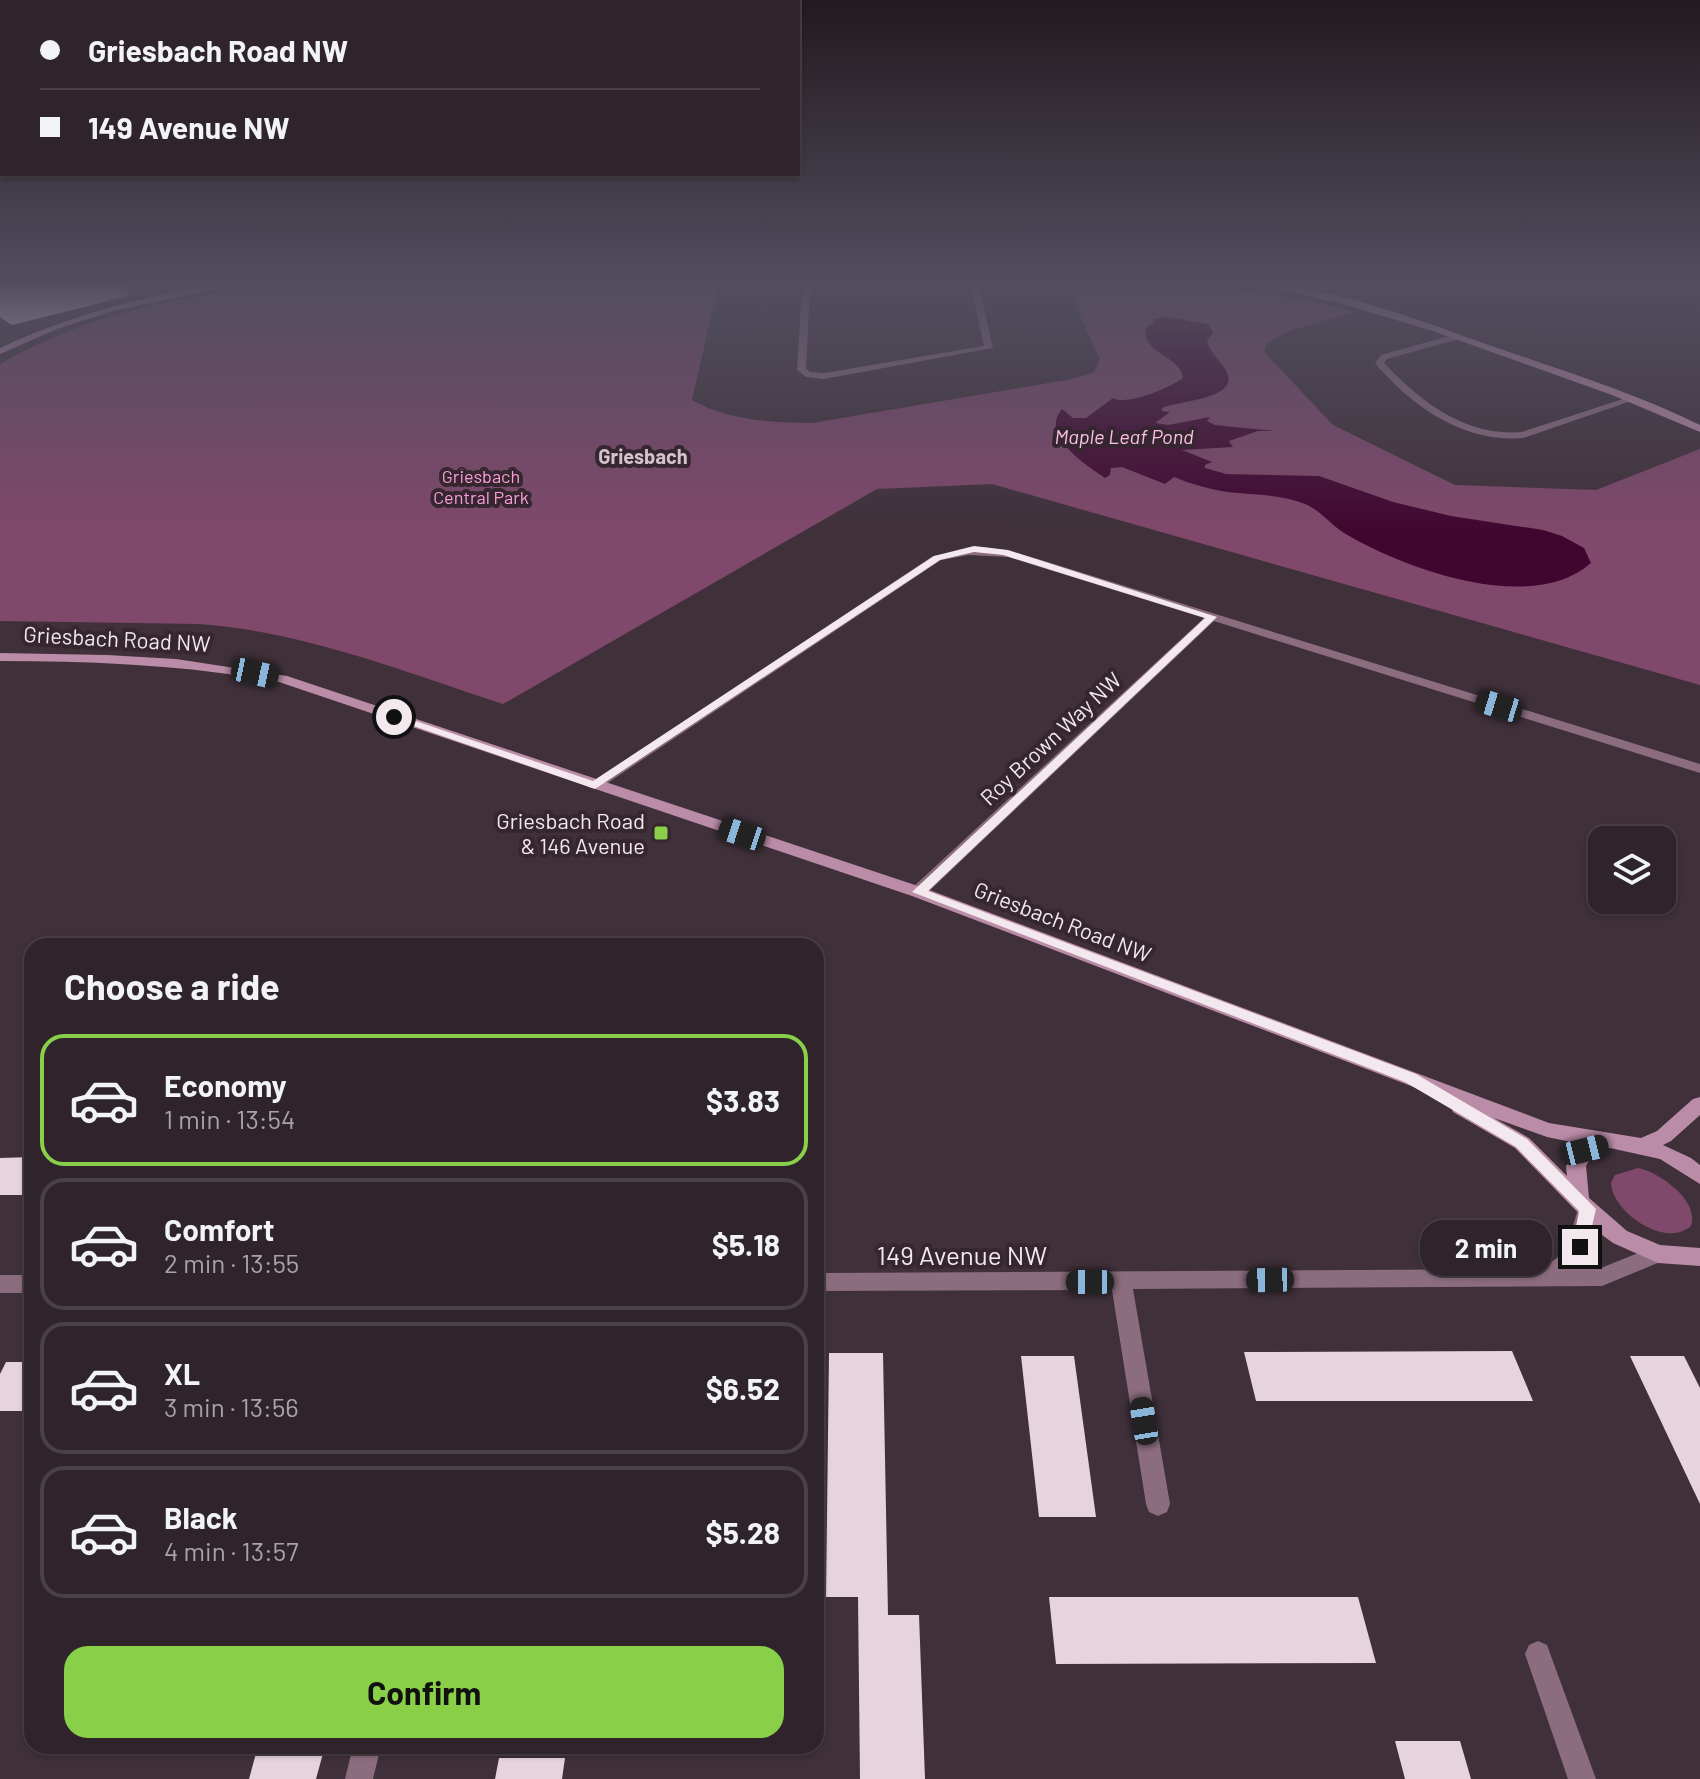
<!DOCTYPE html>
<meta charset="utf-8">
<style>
body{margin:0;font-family:Barlow,sans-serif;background:#372c33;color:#f1f3f6;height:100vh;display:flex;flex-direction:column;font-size:30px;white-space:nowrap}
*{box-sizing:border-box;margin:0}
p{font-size:26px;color:#a7a4a9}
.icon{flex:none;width:44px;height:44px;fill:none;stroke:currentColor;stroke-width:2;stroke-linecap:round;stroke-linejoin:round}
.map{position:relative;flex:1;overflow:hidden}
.sheet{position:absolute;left:24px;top:938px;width:800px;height:816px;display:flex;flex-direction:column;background:#2f242b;border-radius:24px;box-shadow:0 2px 6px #0004,0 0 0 2px #4a4147}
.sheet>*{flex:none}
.hud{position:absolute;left:0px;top:0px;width:800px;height:176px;box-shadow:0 2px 6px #0004,0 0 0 2px #4a4147;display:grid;align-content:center;height:176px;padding:0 40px;background:#2f242b}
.buttons{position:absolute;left:1588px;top:826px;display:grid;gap:16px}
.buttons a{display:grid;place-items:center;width:88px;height:88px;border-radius:16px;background:#2f242b;box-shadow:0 2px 6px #0004,0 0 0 2px #4a4147;font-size:40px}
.end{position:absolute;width:36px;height:36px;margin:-18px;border:10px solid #f2e8ed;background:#111;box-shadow:0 0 0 4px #111}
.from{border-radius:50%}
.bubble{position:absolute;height:56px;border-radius:24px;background:#2f242b;box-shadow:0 2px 6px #0004,0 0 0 2px #4a4147;font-size:26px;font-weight:700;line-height:56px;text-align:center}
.car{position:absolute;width:24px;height:48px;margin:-24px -12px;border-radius:10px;box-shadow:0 0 6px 2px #0007;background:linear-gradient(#222 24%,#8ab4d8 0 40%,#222 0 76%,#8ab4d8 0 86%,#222 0)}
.hud b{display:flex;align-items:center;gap:28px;height:76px;font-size:30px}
.hud b+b{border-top:2px solid #4a4147}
.hud i{width:20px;height:20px;background:#f1f3f6}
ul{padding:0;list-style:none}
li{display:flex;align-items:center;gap:24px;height:132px;margin:0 16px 12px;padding:0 24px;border:4px solid #4a4147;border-radius:24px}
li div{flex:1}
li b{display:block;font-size:30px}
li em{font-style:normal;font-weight:700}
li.current{border-color:#89cf48}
li>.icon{width:72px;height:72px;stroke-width:1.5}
h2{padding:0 40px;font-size:36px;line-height:96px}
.action{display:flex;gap:16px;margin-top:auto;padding:16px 40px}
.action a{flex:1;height:92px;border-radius:24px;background:#89cf48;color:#111;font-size:32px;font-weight:700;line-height:92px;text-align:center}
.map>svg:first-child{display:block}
.green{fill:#80486b}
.water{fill:#410530}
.building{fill:#e6d3de}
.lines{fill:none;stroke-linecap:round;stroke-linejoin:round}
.street{fill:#8b6d7f;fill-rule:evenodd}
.secondary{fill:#bb8ca8;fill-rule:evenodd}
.route{fill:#f2e8ed}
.poi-dot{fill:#89cf48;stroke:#35262f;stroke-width:3}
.labels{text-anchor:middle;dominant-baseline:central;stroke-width:8;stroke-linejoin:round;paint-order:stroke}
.far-park-label{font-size:18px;fill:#fb9dd7;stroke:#35262f}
.far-water-label{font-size:20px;font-style:italic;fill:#fac0e2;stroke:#35262f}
.far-neighbourhood-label{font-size:20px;font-weight:bold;fill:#d6c2cd;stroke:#35262f}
.street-label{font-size:22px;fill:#f2e8ed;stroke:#35262f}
.poi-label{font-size:22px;fill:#f2e8ed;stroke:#35262f;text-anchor:end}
.near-street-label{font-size:26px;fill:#f2e8ed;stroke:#35262f}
</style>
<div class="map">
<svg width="1700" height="1779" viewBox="0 0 1700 1779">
<rect width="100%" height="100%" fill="#3f3039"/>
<!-- green -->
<path class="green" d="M 257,286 L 718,286 L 692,400 C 726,420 773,423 812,423 L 1072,379 L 1094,372 L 1100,360 L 1067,286 L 1210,286 L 1312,301 L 1357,312 L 1291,330 L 1267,343 L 1264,352 L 1333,425 L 1455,485 L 1596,490 L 1700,449 L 1700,685 L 992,484 L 877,489 L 503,704 C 405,672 303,631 199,624 L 0,621 L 0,364 C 78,318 169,299 257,286 Z
M 1638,1168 C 1656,1171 1700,1199 1691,1226 C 1665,1249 1612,1212 1611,1183 L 1615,1175 Z"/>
<!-- water -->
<path class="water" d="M 1167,317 L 1208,324 L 1213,333 L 1207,341 C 1210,354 1222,361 1227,373 C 1239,399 1175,401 1162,408 L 1162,411 L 1170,412 L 1155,423 L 1168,425 L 1210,417 L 1207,421 L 1215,425 L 1275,431 L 1258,431 L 1229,441 L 1233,447 L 1182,450 L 1212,462 L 1205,465 L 1205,468 L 1226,474 L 1319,476 L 1393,502 L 1451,516 L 1543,530 L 1562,536 L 1584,548 L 1591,563 C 1531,616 1403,568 1344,533 C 1330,524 1320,510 1305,504 C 1280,494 1253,495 1227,492 C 1209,489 1191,484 1174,477 L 1165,484 L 1122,467 L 1111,468 L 1110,475 L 1105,478 C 1086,465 1039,435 1062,409 L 1073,418 L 1086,418 L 1113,398 C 1126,406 1170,388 1183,378 C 1180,355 1145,356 1145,329 L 1153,323 L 1153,319 Z"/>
<!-- building -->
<path class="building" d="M 0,286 L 127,286 L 128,296 L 12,325 L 0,317 Z
M 32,1157 L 32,1195 L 0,1195 L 0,1158 Z
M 1512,1351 L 1533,1401 L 1256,1401 L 1244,1352 Z
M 829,1353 L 883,1353 L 888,1615 L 919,1615 L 925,1779 L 860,1779 L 858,1597 L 826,1597 Z
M 1021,1356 L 1074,1356 L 1096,1517 L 1039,1517 Z
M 1630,1356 L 1684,1356 L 1700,1388 L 1700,1504 Z
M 6,1362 L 32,1362 L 32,1411 L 0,1411 L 0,1374 Z
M 1049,1597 L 1358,1597 L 1376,1663 L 1056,1664 Z
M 1395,1741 L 1460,1741 L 1471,1779 L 1405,1779 Z
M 258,1746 L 325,1746 L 316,1779 L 249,1779 Z
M 499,1758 L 565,1758 L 562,1779 L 495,1779 Z"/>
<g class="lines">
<!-- street -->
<path class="street" d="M 802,286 L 810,286 L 806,369 L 811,372 L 824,373 L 984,346 L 971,286 L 979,286 L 993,348 L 824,379 L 806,377 L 797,370 Z
M 1456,334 L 1459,335 L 1459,339 L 1387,359 L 1384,363 C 1421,402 1466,437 1522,432 L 1629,397 L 1637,399 L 1523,438 C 1464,443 1412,407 1375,363 L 1381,355 Z
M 983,547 L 1009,551 L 1041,560 L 1700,764 L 1700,773 L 1214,621 L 924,896 L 912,896 L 910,892 L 912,888 L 1204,618 L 1008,557 L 969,555 L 941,560 L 600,788 L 590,788 L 588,785 L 933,556 Z
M 1588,1201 L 1595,1203 C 1605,1222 1588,1255 1575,1269 L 1601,1268 L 1658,1245 L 1665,1248 L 1668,1254 L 1665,1260 L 1602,1286 L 1133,1289 L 1170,1504 L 1167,1512 L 1158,1516 L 1149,1512 L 1146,1504 L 1112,1290 L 816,1291 L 816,1273 L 1539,1269 C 1581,1248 1565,1237 1581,1203 Z
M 0,1275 L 32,1275 L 32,1293 L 0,1293 Z
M 1538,1641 L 1547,1645 L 1596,1779 L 1568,1779 L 1525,1654 L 1529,1645 Z
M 353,1746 L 381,1746 L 373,1779 L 345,1779 Z"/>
<!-- secondary -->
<path class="secondary" d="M 208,286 L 230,286 L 113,311 L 57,329 L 0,354 L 0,348 C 66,317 136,298 208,286 Z
M 1266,286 C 1333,286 1426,323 1489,345 C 1560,370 1633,392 1700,425 L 1700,432 L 1612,395 L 1430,330 L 1335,302 Z
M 0,653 L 107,655 L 176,659 L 287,676 L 924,888 L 1549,1123 L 1641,1138 L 1657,1131 L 1693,1099 L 1700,1097 L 1700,1115 L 1671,1141 L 1663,1145 L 1691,1158 L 1700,1165 L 1700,1184 L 1660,1159 L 1610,1148 L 1592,1156 L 1586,1166 L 1589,1198 L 1627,1231 L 1660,1245 L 1700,1248 L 1700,1266 L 1658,1263 L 1613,1243 L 1594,1229 L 1515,1148 L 1453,1112 L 1451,1107 L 1453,1102 L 912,896 L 279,682 C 186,665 94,661 0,661 ZM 1494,1118 L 1547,1137 L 1581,1144 L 1566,1166 L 1567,1176 L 1529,1138 Z"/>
</g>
<!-- sky -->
<linearGradient id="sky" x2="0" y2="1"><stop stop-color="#231a1f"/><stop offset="0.53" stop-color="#524e5f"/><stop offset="1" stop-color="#524e5f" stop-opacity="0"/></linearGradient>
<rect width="1700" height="535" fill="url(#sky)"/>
<!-- route -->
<path class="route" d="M 974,546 L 1008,550 L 1217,617 L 928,891 L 1416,1074 L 1527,1139 L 1596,1209 L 1586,1252 L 1580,1254 L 1572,1247 L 1579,1211 L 1516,1147 L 1405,1082 L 912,892 L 1205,618 L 1003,555 L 974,552 L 940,560 L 595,789 L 388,717 L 398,715 L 593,781 L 934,556 Z"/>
<!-- markers -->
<rect class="poi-dot" x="653" y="825" width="16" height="16" rx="4"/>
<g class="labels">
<!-- far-park labels -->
<g class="far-park-label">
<text x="481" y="476">Griesbach<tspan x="481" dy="21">Central Park</tspan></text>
</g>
<!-- far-water labels -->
<g class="far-water-label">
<text x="1124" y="436">Maple Leaf Pond</text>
</g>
<!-- far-neighbourhood labels -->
<g class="far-neighbourhood-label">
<text x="643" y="456">Griesbach</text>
</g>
<!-- street labels -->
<g class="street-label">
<text transform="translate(117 638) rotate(3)">Griesbach Road NW</text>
<text transform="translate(1050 738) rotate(-43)">Roy Brown Way NW</text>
<text transform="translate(1063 921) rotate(21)">Griesbach Road NW</text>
</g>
<!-- poi labels -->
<g class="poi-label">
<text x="645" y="820">Griesbach Road<tspan x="645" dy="25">&amp; 146 Avenue</tspan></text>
</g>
<!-- near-street labels -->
<g class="near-street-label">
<text x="962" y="1254">149 Avenue NW</text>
</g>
</g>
</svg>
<div class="buttons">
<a><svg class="icon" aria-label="layers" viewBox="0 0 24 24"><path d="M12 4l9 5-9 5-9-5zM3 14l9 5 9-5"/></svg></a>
</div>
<i class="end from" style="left:394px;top:717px"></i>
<i class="end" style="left:1580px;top:1247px"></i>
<div class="bubble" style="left:1420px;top:1220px;width:132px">2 min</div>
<i class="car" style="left:255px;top:673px;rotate:102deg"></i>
<i class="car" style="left:1499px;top:706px;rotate:287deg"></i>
<i class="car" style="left:742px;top:834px;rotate:288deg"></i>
<i class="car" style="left:1585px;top:1150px;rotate:76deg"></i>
<i class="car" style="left:1270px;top:1280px;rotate:269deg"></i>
<i class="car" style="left:1090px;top:1282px;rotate:270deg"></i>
<i class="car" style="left:1144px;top:1421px;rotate:351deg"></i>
<div class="hud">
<b><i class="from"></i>Griesbach Road NW</b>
<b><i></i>149 Avenue NW</b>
</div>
<section class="sheet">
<h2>Choose a ride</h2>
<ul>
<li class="current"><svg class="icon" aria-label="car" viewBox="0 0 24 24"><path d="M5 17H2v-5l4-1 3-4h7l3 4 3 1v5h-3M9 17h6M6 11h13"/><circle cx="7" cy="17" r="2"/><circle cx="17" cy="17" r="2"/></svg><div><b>Economy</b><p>1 min · 13:54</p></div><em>$3.83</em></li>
<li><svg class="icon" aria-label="car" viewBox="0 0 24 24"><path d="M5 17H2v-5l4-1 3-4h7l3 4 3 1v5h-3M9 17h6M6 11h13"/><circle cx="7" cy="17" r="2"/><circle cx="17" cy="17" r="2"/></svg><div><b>Comfort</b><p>2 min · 13:55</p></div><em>$5.18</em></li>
<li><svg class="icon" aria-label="car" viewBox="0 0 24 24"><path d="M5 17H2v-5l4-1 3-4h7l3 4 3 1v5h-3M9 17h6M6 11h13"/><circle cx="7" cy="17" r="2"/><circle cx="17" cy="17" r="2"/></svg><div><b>XL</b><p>3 min · 13:56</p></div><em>$6.52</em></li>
<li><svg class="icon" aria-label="car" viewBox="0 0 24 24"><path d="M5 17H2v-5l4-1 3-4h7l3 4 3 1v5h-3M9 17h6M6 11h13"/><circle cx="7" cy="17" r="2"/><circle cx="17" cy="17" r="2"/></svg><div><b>Black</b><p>4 min · 13:57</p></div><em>$5.28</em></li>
</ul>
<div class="action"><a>Confirm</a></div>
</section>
</div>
